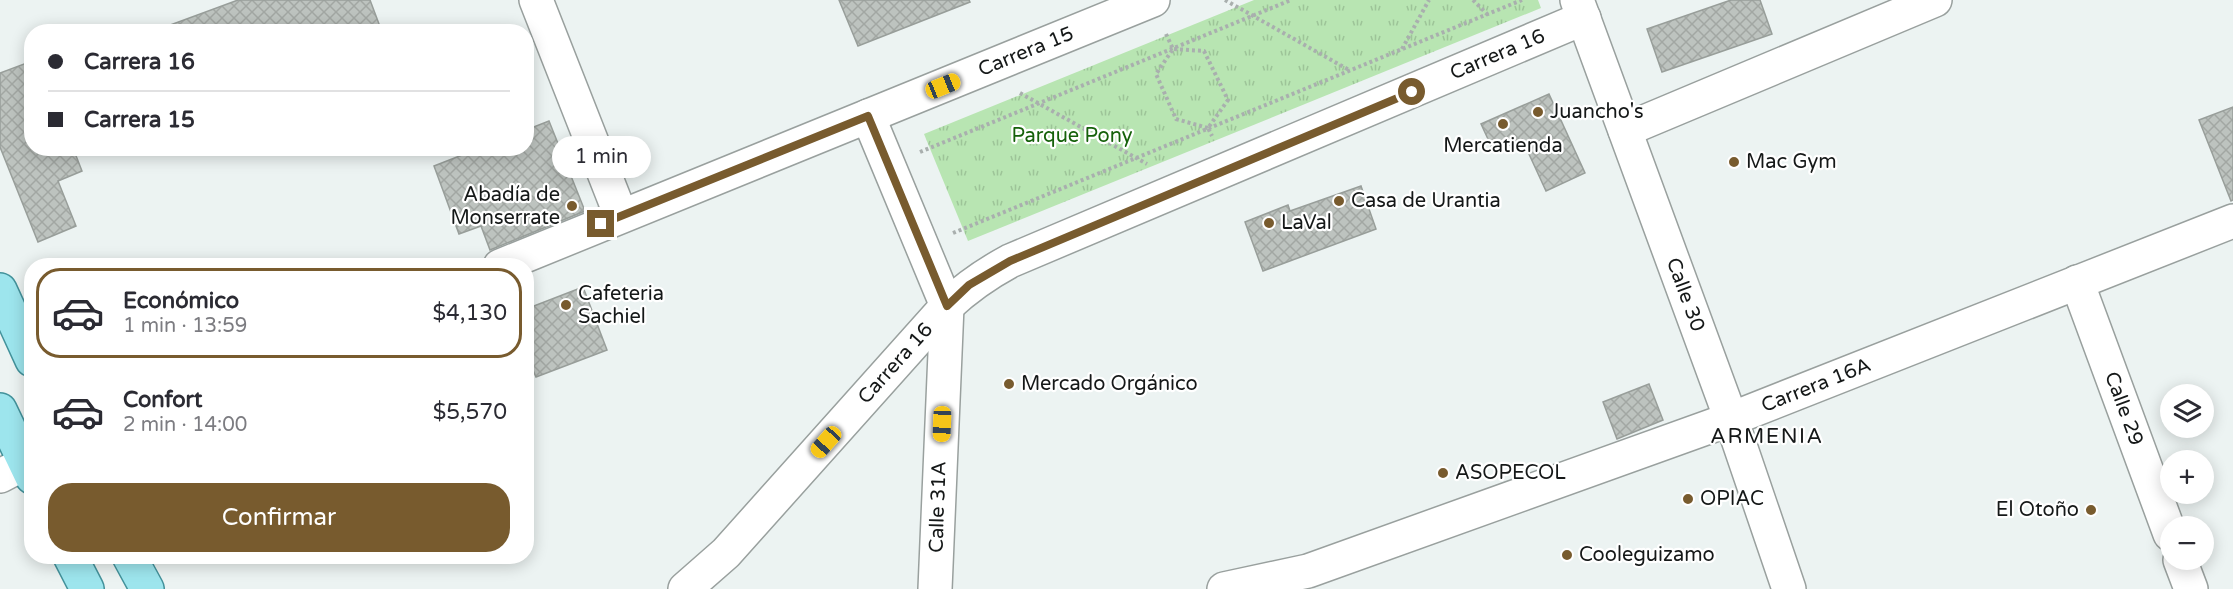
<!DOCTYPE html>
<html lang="es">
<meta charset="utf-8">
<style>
body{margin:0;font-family:"Varela Round",sans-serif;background:#f7f7f7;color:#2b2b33;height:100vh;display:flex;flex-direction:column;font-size:22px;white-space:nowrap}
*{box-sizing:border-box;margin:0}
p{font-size:20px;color:#7c7c81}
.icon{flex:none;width:33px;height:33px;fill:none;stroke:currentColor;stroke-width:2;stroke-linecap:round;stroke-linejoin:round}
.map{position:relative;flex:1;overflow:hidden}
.panel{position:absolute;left:24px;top:258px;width:510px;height:306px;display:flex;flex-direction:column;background:#fff;border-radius:24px;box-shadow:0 3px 15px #0003}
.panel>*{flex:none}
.hud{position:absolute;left:24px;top:24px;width:510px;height:132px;border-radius:24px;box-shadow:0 3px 15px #0003;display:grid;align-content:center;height:132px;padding:0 24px;background:#fff}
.buttons{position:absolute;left:2160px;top:384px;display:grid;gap:12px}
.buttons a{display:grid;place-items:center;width:54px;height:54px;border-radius:50%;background:#fff;box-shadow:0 3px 15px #0003;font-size:30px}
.end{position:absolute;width:27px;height:27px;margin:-14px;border:8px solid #785b2e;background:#fff;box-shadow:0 0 0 3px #fff}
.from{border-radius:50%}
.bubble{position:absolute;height:42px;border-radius:21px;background:#fff;box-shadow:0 3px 15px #0003;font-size:20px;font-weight:600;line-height:42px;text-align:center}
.car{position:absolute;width:18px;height:36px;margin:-18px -9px;border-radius:8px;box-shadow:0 0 4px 2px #0007;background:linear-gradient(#f5c518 24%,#345 0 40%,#f5c518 0 76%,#345 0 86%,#f5c518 0)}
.hud b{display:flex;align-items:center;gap:21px;height:57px;font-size:22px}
.hud b+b{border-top:2px solid #e1e1e2}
.hud i{width:15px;height:15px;background:#2b2b33}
ul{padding:10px 0 0;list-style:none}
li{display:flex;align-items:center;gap:18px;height:90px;margin:0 12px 9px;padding:0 12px;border:3px solid transparent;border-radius:24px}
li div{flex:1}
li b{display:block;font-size:22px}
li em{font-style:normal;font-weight:600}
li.current{border-color:#785b2e}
li>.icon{width:54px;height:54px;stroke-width:1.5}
.cta{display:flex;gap:12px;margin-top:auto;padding:12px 24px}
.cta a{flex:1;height:69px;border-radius:24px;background:#785b2e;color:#fff;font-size:24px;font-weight:600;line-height:69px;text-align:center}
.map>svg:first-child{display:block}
.park{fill:url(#park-tufts)}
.building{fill:url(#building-cross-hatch);stroke:#989e9a;stroke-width:1.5}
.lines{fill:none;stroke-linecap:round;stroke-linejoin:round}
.minor-casing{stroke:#99a09e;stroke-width:36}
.major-casing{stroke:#43929b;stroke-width:36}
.path{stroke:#a9afae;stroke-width:4;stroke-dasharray:3 3;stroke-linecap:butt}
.minor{stroke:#fff;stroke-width:33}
.major{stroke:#9de5ed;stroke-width:33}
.route{stroke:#785b2e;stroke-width:8}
.poi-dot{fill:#785b2e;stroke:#fff;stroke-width:2}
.labels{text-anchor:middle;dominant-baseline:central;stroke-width:4.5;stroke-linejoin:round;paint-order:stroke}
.street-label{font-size:20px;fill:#151818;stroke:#fff}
.poi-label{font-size:20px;fill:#151818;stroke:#fff;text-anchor:start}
.park-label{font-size:20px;fill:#15610a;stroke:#fff}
.neighbourhood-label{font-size:21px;letter-spacing:1.5px;fill:#151818;stroke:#fff}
</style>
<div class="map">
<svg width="2233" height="589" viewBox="0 0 2233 589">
<defs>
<pattern id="park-tufts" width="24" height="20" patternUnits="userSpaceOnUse" patternTransform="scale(1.5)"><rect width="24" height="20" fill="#b8e5b2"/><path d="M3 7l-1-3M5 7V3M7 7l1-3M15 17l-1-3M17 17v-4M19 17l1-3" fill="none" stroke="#9dc498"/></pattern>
<pattern id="building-cross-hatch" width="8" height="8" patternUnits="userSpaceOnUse" patternTransform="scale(1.5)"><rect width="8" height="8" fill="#bdc3bf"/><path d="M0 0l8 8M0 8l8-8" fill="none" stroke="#a2a7a3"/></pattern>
</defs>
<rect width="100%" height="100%" fill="#ecf3f2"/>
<!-- park -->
<path class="park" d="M 1254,0 L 1538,0 L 1541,8 L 968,241 L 924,134 Z"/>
<!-- building -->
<path class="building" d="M 238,0 L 370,0 L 382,32 L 162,32 L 162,28 Z
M 839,0 L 969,0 L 970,2 L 858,46 Z
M 1731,0 L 1760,0 L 1772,34 L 1662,72 L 1647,29 Z
M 32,61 L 32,148 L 73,148 L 82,171 L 58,181 L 76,226 L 38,242 L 0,147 L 0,73 Z
M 1549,94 L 1585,173 L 1546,191 L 1522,139 L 1494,152 L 1481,124 Z
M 2233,107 L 2233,200 L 2231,201 L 2199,120 Z
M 549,121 L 585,211 L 490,250 L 481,226 L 459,234 L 434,166 L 480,148 L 526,148 L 526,130 Z
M 1361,186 L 1376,229 L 1263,271 L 1245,222 L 1288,205 L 1290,211 Z
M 583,287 L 607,350 L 536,377 L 526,354 L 526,309 Z
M 1649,384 L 1663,420 L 1617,439 L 1603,402 Z"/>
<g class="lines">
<!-- minor casing -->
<g class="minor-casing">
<g id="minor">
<path d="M 536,0 L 621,216"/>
<path id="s1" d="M 1577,0 L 1731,419 L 1789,589"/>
<path d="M 868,116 L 947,306 L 935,589"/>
<path d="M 1625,130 L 1935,0"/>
<path id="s2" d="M 500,266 L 1153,0"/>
<path id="s3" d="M 2077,282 L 2170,534"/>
<path d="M 0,476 L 25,463"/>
<path d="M 2180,560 L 2191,589"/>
<path id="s4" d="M 685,589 L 726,553 L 947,306 C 966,288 986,274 1010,261 L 1584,18"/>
<path id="s5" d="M 1224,589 L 1308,571 L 1731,419 L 2233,221"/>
</g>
</g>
<!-- major casing -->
<g class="major-casing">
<path id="major" d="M 0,290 L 32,360
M 0,410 L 32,477
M 70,556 L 87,589
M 129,556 L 147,589"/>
</g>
<!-- path -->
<path class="path" d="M 1225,0 L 1349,70
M 1473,0 L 1488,15
M 1166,34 L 1173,49 L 1156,74 L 1176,119 L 1208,128
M 1174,49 L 1204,51 L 1228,100 L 1208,128 L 1212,136
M 1402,49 L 1429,0
M 1020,93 L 1147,164
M 920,152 L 1291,0
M 953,233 L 1522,0"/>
<!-- minor -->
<use href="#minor" class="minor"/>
<!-- major -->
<use href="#major" class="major"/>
</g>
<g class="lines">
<!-- route -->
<path class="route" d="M 601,224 L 868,116 L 947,306 L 969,285 L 1010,261 L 1412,92"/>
</g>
<!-- markers -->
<g class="poi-dot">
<circle cx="1538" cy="112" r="6"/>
<circle cx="1503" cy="124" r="6"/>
<circle cx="1734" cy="162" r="6"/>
<circle cx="1339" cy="201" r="6"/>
<circle cx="572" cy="206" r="6"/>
<circle cx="1269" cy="223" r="6"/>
<circle cx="566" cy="305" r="6"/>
<circle cx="1009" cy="384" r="6"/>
<circle cx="1443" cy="473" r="6"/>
<circle cx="1688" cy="499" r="6"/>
<circle cx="2091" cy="510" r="6"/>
<circle cx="1567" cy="555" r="6"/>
</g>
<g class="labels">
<!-- street labels -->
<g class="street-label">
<text stroke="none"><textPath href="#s2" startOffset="568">Carrera 15</textPath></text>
<text stroke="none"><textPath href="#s4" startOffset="993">Carrera 16</textPath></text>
<text stroke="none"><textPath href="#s1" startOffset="314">Calle 30</textPath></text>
<text stroke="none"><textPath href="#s4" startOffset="309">Carrera 16</textPath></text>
<text stroke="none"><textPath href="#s5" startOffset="627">Carrera 16A</textPath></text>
<text stroke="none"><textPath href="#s3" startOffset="135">Calle 29</textPath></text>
<text transform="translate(938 507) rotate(-88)">Calle 31A</text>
</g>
<!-- poi labels -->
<g class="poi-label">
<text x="1550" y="112">Juancho's</text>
<text x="1503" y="146" text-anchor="middle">Mercatienda</text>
<text x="1746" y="162">Mac Gym</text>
<text x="560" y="195" text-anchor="end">Abadía de<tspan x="560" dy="23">Monserrate</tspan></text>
<text x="1351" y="201">Casa de Urantia</text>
<text x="1281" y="223">LaVal</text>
<text x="578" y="294">Cafeteria<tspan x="578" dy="23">Sachiel</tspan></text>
<text x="1021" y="384">Mercado Orgánico</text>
<text x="1455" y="473">ASOPECOL</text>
<text x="1700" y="499">OPIAC</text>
<text x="2079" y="510" text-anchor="end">El Otoño</text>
<text x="1579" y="555">Cooleguizamo</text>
</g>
<!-- park labels -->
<g class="park-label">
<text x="1072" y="136">Parque Pony</text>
</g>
<!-- neighbourhood labels -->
<g class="neighbourhood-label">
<text x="1767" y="436">ARMENIA</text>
</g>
</g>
</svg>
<div class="buttons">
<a><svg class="icon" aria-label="layers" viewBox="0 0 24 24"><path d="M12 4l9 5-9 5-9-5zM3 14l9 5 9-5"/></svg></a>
<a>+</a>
<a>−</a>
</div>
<i class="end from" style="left:1412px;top:92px"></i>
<i class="end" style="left:601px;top:224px"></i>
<div class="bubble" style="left:552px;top:136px;width:99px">1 min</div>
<i class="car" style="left:943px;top:86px;rotate:68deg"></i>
<i class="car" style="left:942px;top:424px;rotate:182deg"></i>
<i class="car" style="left:826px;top:442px;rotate:222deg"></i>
<div class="hud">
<b><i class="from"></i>Carrera 16</b>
<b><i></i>Carrera 15</b>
</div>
<section class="panel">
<ul>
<li class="current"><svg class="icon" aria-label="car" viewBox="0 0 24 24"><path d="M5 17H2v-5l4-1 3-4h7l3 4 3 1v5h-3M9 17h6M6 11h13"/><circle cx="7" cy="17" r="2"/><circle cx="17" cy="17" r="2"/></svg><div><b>Económico</b><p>1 min · 13:59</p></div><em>$4,130</em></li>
<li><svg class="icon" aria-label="car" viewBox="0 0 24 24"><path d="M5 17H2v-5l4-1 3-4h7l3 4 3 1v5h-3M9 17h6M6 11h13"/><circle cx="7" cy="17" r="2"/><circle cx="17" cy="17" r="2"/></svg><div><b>Confort</b><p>2 min · 14:00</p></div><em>$5,570</em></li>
</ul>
<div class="cta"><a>Confirmar</a></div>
</section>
</div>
